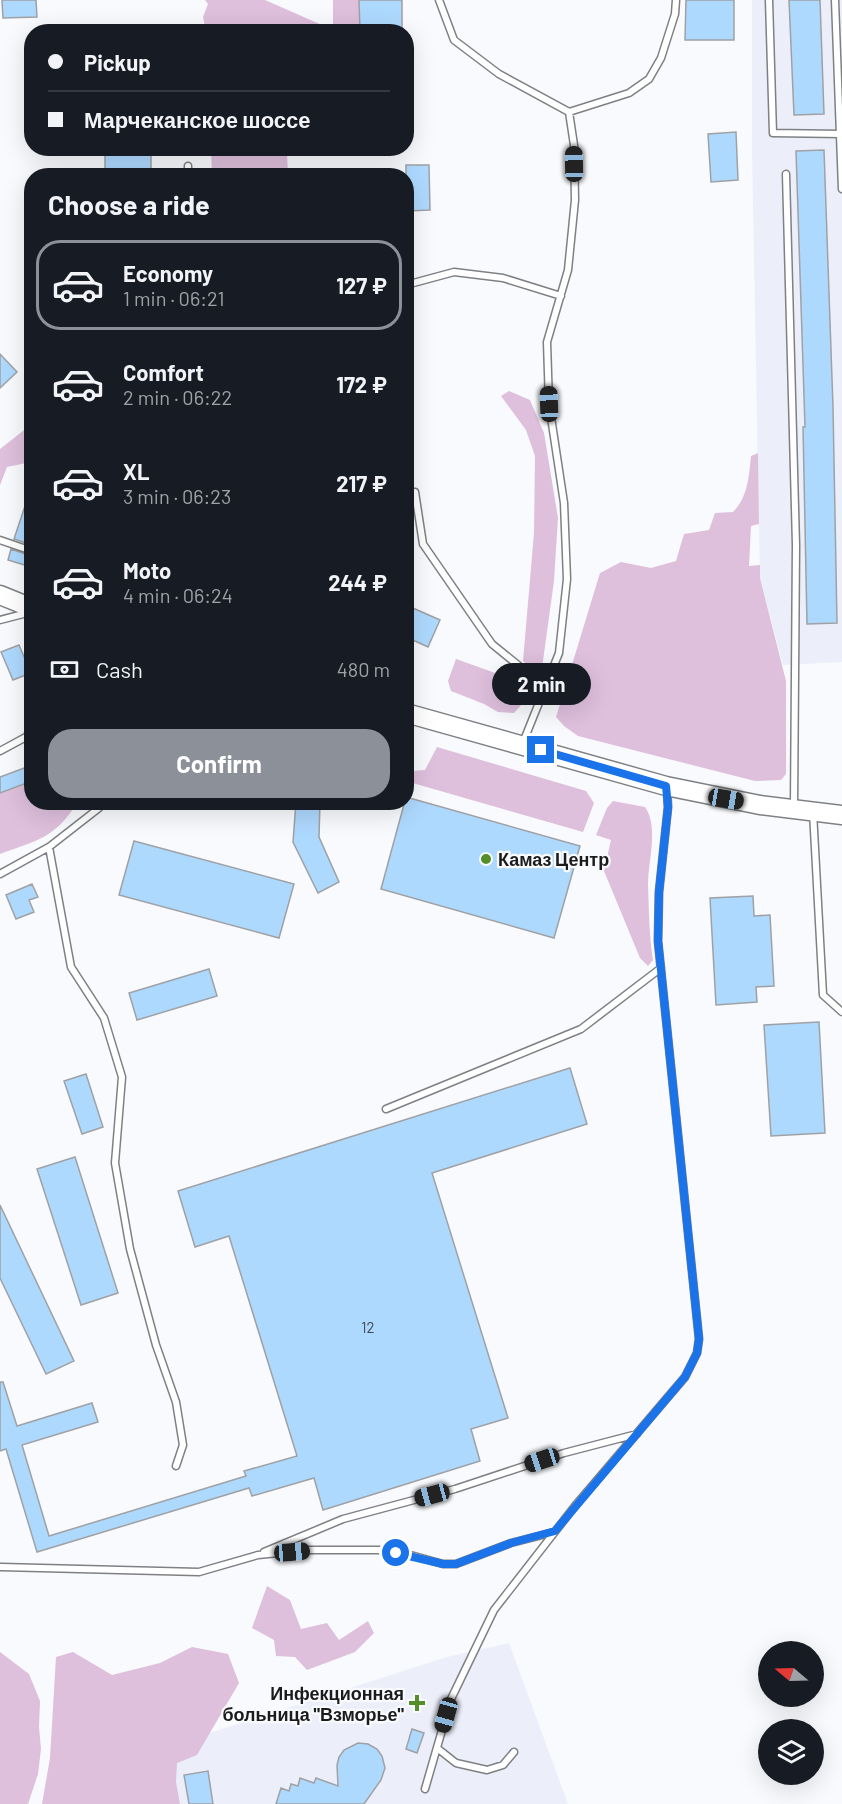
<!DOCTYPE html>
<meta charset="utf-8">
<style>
body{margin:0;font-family:Barlow,sans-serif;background:#242831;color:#f1f3f6;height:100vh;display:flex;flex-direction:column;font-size:22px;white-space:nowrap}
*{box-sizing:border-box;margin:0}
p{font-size:20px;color:#9ea1a6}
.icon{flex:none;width:33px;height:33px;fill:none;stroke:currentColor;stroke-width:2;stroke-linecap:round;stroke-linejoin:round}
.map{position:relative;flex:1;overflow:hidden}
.details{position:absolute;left:24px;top:168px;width:390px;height:642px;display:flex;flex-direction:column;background:#171b24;border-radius:24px;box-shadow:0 6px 24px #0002}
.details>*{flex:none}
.hud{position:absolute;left:24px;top:24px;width:390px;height:132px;border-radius:24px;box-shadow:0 6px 24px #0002;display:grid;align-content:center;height:132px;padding:0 24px;background:#171b24}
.needle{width:39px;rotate:289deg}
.buttons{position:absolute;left:758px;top:1641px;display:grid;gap:12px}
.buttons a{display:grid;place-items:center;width:66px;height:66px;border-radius:50%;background:#171b24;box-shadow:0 6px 24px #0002;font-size:30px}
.end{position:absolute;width:27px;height:27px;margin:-14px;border:8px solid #1a73e8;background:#fff;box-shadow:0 0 0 3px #fff}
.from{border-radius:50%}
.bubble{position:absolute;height:42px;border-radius:21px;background:#171b24;box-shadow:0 6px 24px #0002;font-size:20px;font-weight:700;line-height:42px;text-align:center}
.car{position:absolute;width:18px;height:36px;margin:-18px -9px;border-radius:8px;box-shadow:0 0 4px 2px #0007;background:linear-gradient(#222 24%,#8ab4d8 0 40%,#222 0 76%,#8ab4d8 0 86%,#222 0)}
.hud b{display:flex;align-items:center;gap:21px;height:57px;font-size:22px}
.hud b+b{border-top:2px solid #363941}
.hud i{width:15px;height:15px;background:#f1f3f6}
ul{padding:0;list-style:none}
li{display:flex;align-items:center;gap:18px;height:90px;margin:0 12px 9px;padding:0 12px;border:3px solid transparent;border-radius:24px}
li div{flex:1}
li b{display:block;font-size:22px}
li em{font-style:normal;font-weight:700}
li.selected{border-color:#8c9099}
li>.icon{width:54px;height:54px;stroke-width:1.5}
h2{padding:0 24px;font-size:27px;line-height:72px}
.pay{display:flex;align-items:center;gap:15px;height:66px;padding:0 24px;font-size:22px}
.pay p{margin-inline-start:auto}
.action{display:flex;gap:12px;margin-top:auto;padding:12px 24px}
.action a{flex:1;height:69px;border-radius:24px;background:#8c9099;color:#fff;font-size:24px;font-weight:700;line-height:69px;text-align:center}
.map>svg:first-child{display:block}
.built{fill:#eceffa}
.green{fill:#debfdc}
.building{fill:#aed9fe;stroke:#9fa1a4;stroke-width:1.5}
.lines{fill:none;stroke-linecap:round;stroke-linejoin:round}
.lane-casing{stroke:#7f8083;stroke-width:9}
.secondary-casing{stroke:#7f8083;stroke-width:21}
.lane{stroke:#fff;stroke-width:6}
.secondary{stroke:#fff;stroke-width:18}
.route{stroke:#1a73e8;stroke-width:8}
.poi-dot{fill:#558d29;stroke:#f8fafd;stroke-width:2}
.labels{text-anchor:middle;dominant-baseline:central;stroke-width:4.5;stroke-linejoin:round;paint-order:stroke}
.number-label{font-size:15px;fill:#404a54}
.poi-label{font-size:18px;font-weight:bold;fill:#1b1b1c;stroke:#f8fafd;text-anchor:start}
</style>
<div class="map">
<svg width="842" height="1804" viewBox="0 0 842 1804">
<rect width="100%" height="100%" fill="#f8fafd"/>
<!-- built -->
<path class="built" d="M 752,0 L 842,0 L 842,662 L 783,665 L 760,578 L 752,152 Z
M 509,1643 L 568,1804 L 170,1804 L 159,1749 L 447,1657 Z"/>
<!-- green -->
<path class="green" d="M 205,0 L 265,0 L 322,25 L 333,27 L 333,0 L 359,0 L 360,31 L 206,31 L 203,17 L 208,4 Z
M 211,149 L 211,148 L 317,149 L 287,151 L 288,176 L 212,175 Z
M 509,391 L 530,400 L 544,433 L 558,518 L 554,581 L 542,668 L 534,672 L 523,661 L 534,533 L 535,456 L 526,430 L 501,396 Z
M 28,427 L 31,430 L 31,462 L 7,467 L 0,485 L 0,449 Z
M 758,453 L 759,524 L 751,526 L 749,566 L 760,565 L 760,578 L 786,681 L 786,774 L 781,780 L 755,781 L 578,736 L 564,726 L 556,717 L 600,573 L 621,562 L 651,568 L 676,561 L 684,534 L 709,530 L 715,513 L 733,512 C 748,497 749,476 751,456 Z
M 456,659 L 526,684 L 532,693 L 514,713 L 498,712 L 484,704 L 451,691 L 448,681 Z
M 437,747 L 586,791 L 594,803 L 583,832 L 409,782 L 412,771 L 425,770 Z
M 31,781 L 32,802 L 77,803 C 55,838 38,840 0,854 L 0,793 Z
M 613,801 L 645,807 C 659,827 648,861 648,885 C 649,910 649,935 653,960 L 648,966 L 640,958 L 604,871 L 611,840 L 596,835 L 607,808 Z
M 267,1586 L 290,1600 L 301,1629 L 327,1623 L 339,1640 L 368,1621 L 374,1633 L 355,1652 L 307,1670 L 295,1657 L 276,1656 L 274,1640 L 252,1628 Z
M 192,1647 L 228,1654 L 239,1683 L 197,1755 L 177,1763 L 176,1782 L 180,1804 L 42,1804 L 50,1758 L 56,1657 L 73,1652 L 112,1675 L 160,1663 Z
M 0,1652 L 29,1674 L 40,1701 L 39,1727 L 41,1749 L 38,1774 L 28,1804 L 0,1804 Z"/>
<!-- building -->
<path class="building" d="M 2,0 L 36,0 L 37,17 L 3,18 Z
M 359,0 L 402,0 L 402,32 L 360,32 Z
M 686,0 L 734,0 L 734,40 L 685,40 Z
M 789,0 L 820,0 L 824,114 L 794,115 Z
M 736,132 L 738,180 L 711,182 L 708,134 Z
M 105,148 L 151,148 L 151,176 L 105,176 Z
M 824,150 L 833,407 L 837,623 L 807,624 L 803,427 L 805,427 L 796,151 Z
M 406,165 L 429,165 L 430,210 L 406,211 Z
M 0,354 L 17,372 L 0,388 Z
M 29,494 L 32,494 L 32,545 L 14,539 Z
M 11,549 L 31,556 L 28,566 L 8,560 Z
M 406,605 L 440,620 L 428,647 L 406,637 Z
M 19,645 L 31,673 L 13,680 L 1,652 Z
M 32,765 L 32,781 L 0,793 L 0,777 Z
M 406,797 L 580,846 L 554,938 L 381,889 Z
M 296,802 L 320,802 L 319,837 L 339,882 L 318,893 L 293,842 Z
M 134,841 L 294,884 L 279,938 L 119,895 Z
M 32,884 L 38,897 L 29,900 L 34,912 L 16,919 L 6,895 Z
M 753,896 L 754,916 L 770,915 L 774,986 L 756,987 L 757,1002 L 716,1005 L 710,898 Z
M 209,969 L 217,996 L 137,1020 L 129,993 Z
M 819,1022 L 825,1133 L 771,1136 L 764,1025 Z
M 570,1068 L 587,1124 L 432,1173 L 508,1418 L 471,1429 L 480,1461 L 323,1510 L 314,1478 L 252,1496 L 249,1488 L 37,1552 L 6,1449 L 0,1451 L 0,1382 L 3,1382 L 17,1426 L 92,1403 L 98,1422 L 22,1445 L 49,1536 L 246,1476 L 244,1471 L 297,1456 L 229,1236 L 195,1247 L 178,1191 Z
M 86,1074 L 103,1127 L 82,1134 L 64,1081 Z
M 75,1157 L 118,1293 L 81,1305 L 37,1169 Z
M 0,1205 L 74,1361 L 46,1374 L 0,1278 Z
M 412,1729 L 424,1733 L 417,1753 L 406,1749 Z
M 358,1743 L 368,1744 L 377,1749 L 382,1756 L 385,1768 L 381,1780 L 364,1804 L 276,1804 L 281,1788 L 289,1791 L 291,1784 L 298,1786 L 300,1778 L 314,1783 L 316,1778 L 338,1786 L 337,1765 L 339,1757 L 344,1750 Z
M 208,1771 L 213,1804 L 189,1804 L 184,1775 Z"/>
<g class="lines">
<!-- lane casing -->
<g class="lane-casing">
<path id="lane" d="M 439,0 L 454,40 L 499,74 L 569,112 L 574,145 L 575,200 L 568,270 L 547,342 L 549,404 L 564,503 L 567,579 L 559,653 L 522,745
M 769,0 L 773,133 L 842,134
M 835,0 L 842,189
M 569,112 L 629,93 L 649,79 L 661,58 L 675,14 L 676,0
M 188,166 L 188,176
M 786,174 L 796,545 L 794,806
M 406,285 L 454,272 L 503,278 L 561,296
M 415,492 L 423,544 L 492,644 L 545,687
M 0,540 L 32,551
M 0,620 L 31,612
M 0,751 L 26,737 L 32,730
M 813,812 L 823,995 L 842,1012
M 49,847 L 71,967 L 104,1018 L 122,1077 L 115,1163 L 130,1249 L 156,1345 L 176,1402 L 183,1445 L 176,1466
M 0,874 L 49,847 L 99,808 L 99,802
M 386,1109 L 581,1029 L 661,968
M 264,1552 L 343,1519 L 455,1489 L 564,1453 L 637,1434
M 1,1567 L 199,1572 L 258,1555 L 309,1550 L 379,1550 L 414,1556 L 443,1564 L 456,1564 L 511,1543 L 554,1532
M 437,1748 L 456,1763 L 487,1770 L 503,1765 L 514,1752
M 425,1789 L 451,1699 L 494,1610 L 575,1506 L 685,1377 L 697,1353 L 699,1339 L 658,941 L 659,892 L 668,807 L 667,790"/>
</g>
<!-- secondary casing -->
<g class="secondary-casing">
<path id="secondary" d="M 0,595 L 32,608
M 406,713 L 666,786 L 760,805 L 842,815"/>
</g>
<!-- lane -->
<use href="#lane" class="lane"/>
<!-- secondary -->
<use href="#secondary" class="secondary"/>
</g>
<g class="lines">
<!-- route -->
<path class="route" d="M 396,1553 L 443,1564 L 456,1564 L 511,1543 L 555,1531 L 685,1377 L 697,1353 L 699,1339 L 658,941 L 659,892 L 668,807 L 666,786 L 541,750"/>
</g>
<!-- markers -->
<g class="poi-dot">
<circle cx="486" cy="859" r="6"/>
<path d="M414 1694h6v6h6v6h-6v6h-6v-6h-6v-6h6z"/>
</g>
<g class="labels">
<!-- number labels -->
<g class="number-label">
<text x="368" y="1327">12</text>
</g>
<!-- poi labels -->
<g class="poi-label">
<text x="498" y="859">Камаз Центр</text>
<text x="404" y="1693" text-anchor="end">Инфекционная<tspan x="404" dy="21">больница "Взморье"</tspan></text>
</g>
</g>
</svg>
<div class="buttons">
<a><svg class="needle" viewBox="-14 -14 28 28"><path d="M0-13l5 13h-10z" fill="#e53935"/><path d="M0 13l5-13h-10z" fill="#9ea1a6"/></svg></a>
<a><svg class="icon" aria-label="layers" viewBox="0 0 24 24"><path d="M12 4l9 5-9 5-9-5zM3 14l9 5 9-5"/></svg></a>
</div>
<i class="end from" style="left:396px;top:1553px"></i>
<i class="end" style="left:541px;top:750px"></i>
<div class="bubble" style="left:492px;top:663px;width:99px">2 min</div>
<i class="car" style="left:574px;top:164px;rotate:359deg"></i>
<i class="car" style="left:549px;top:404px;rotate:358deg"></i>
<i class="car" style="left:726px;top:799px;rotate:100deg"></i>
<i class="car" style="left:542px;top:1460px;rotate:252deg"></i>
<i class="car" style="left:432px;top:1495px;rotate:255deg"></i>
<i class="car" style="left:292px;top:1552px;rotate:85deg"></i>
<i class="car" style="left:446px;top:1715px;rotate:196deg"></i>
<div class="hud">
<b><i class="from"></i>Pickup</b>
<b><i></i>Марчеканское шоссе</b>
</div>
<section class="details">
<h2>Choose a ride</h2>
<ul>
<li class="selected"><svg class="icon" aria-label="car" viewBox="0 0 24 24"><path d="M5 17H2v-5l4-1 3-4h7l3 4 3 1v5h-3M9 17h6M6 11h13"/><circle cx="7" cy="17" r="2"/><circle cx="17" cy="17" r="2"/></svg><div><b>Economy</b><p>1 min · 06:21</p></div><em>127 ₽</em></li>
<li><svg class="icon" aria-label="car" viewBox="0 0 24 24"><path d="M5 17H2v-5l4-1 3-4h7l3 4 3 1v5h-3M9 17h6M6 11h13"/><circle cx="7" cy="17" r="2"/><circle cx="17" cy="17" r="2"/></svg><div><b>Comfort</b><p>2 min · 06:22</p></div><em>172 ₽</em></li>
<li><svg class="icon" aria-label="car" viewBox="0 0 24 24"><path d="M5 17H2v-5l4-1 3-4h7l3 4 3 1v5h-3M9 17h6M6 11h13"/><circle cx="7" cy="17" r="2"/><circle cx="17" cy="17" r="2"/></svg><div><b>XL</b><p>3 min · 06:23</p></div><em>217 ₽</em></li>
<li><svg class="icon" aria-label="car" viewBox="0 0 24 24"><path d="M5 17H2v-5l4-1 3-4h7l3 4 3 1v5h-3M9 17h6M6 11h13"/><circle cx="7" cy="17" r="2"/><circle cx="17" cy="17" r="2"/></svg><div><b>Moto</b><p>4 min · 06:24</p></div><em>244 ₽</em></li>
</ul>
<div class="pay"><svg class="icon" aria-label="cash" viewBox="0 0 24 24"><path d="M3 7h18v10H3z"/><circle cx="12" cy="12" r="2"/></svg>Cash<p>480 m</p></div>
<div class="action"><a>Confirm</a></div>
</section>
</div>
